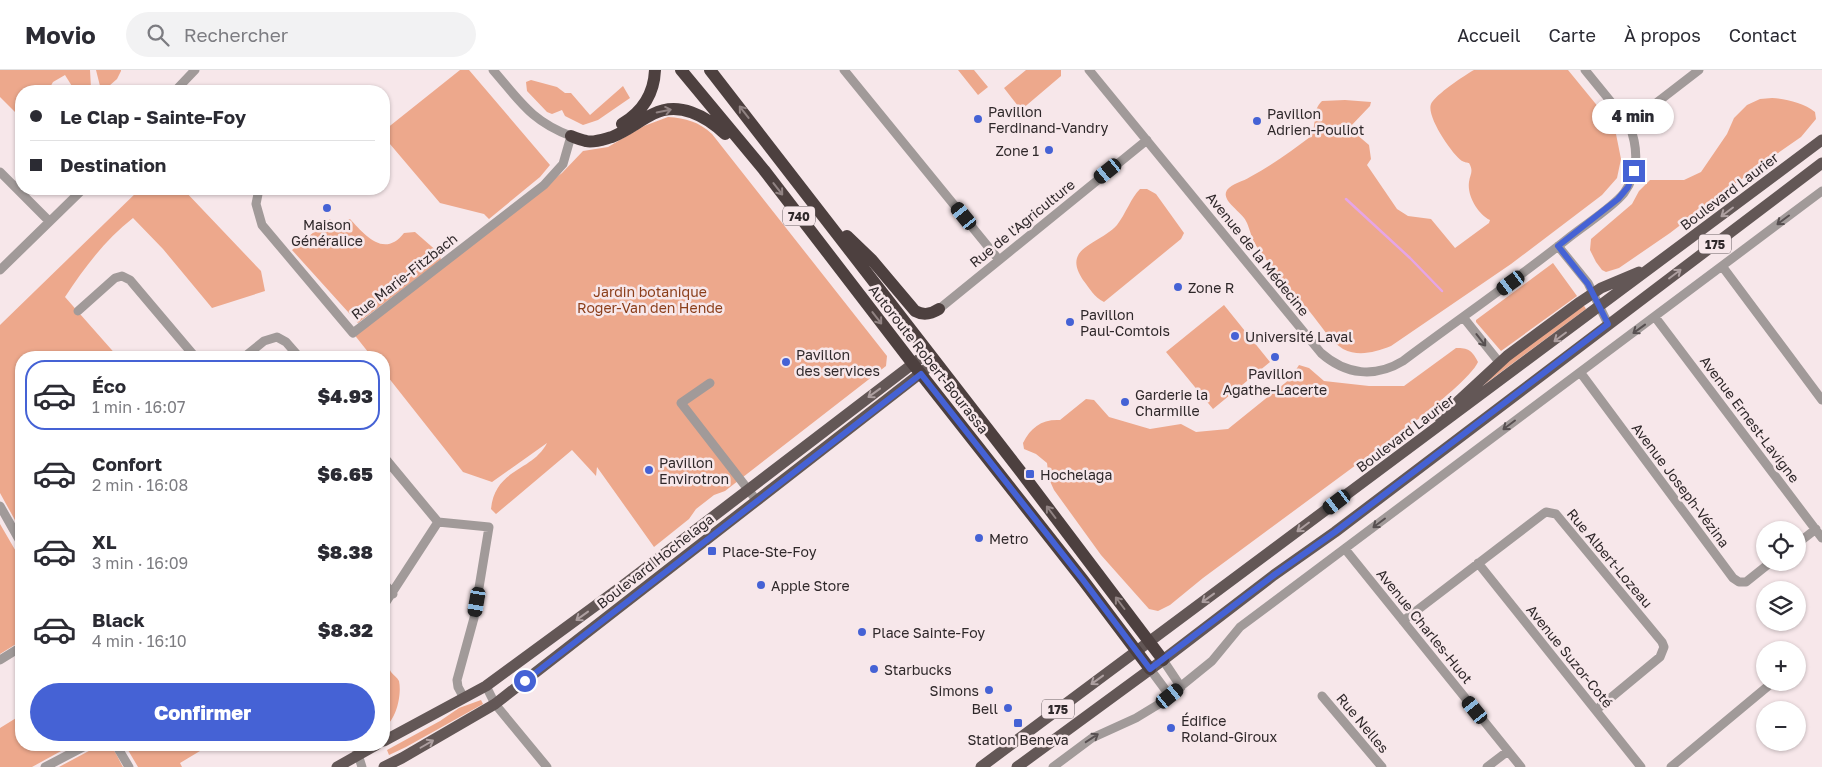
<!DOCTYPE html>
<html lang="fr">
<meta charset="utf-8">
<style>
body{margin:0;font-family:"Golos Text",sans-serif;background:#f2f2f3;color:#2b2b33;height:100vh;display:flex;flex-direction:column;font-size:19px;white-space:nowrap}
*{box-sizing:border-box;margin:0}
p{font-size:16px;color:#7c7c81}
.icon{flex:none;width:28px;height:28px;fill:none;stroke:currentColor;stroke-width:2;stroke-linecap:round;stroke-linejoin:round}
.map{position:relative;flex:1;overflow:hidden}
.drawer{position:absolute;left:15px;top:281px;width:375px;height:400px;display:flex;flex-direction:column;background:#fff;border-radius:20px;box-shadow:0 1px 4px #0004}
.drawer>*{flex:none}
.hud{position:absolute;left:15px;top:15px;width:375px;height:110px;border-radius:20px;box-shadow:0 1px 4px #0004;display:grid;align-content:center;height:110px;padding:0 15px;background:#fff}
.tools{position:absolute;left:1756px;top:451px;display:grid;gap:10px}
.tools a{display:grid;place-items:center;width:50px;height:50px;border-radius:50%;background:#fff;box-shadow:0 1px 4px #0004;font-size:25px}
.end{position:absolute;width:22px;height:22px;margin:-11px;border:6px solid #4562d5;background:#fff;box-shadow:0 0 0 2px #fff}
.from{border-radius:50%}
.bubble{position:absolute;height:35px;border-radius:18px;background:#fff;box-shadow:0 1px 4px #0004;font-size:16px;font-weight:800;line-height:35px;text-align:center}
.car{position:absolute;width:15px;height:30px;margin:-15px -8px;border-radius:6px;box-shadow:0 0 4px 1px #0007;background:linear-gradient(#222 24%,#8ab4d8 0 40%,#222 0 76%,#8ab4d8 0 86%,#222 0)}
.hud b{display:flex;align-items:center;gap:18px;height:48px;font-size:19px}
.hud b+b{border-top:1px solid #e1e1e2}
.hud i{width:12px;height:12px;background:#2b2b33}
ul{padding:9px 0 0;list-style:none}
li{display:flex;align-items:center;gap:15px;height:70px;margin:0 10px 8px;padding:0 5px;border:2px solid transparent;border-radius:20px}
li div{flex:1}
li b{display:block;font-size:19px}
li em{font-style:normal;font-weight:800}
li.active{border-color:#4562d5}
li>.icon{width:45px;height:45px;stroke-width:1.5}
.button{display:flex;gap:10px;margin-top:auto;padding:10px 15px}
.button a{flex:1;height:58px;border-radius:30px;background:#4562d5;color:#fff;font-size:20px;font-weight:800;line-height:58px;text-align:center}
header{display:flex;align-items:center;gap:30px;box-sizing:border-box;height:70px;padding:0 25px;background:#fff;border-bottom:1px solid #e1e1e2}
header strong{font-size:24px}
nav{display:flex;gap:28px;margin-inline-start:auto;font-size:18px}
.search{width:350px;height:45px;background:#f2f2f3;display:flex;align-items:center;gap:12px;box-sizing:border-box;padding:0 18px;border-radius:28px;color:#7c7c81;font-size:19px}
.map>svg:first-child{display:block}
.green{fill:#eda88c}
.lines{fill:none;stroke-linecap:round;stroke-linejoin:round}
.stream{stroke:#e6a5e6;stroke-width:2.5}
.minor{stroke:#a19a99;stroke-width:9}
.major{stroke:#635756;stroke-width:11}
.highway{stroke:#4d403f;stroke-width:12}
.oneway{stroke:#918383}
.oneway2{stroke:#ad9fa0}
.oneway3{stroke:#575051}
.route{stroke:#4562d5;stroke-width:6}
.poi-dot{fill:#4562d5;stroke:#f7e7ea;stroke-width:2}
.labels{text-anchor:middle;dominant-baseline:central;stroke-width:5;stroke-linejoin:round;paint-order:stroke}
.shield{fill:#f7e7ea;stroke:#6b6164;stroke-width:1}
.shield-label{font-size:12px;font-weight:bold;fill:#2f282a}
.poi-label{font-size:14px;fill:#2f282a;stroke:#f7e7ea;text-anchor:start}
.street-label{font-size:14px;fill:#2f282a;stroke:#f7e7ea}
.park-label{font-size:14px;fill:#8b3e1a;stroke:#f7e7ea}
</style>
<header>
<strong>Movio</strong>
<div class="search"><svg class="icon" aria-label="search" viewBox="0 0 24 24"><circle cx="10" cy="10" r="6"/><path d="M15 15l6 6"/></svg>Rechercher</div>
<nav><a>Accueil</a><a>Carte</a><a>À propos</a><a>Contact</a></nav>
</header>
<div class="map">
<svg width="1822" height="697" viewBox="0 0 1822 697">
<rect width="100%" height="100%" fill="#f7e7ea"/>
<!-- green -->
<path class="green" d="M 0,0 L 90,0 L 91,18 L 88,21 L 75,21 L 65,5 L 53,12 L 48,21 L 21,21 L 21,48 L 0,27 Z
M 96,0 L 121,0 L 121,1 L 117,9 L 109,16 L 100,16 Z
M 460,0 L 469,0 L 550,95 L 540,107 L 489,149 L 484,144 L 440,133 L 384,67 L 384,60 L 386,59 Z
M 958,0 L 974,0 L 988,17 L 978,25 Z
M 1026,0 L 1061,0 L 1061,6 L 1021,40 L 1004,18 Z
M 1474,0 L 1568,0 L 1604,44 L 1616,64 L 1621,89 L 1617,108 L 1602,125 L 1511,194 L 1391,276 C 1375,282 1359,287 1343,279 C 1330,271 1320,254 1310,242 C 1292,221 1273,200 1257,177 C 1252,170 1250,160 1247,153 C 1243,142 1220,131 1227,120 C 1231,114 1244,111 1250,107 C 1271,96 1291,81 1310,67 C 1318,56 1311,41 1322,31 L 1345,30 L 1371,32 L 1370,36 L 1349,58 L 1369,75 L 1371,89 L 1367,95 L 1397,139 L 1408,146 L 1431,149 L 1455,178 L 1489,153 L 1490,150 C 1478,144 1467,126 1469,112 C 1470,104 1474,102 1469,93 C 1468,93 1464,92 1462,91 C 1452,84 1426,46 1431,34 C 1435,25 1465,5 1474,0 Z
M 531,10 L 557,17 L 565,23 L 571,23 L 590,45 L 623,16 L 630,28 L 598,50 L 583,55 L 565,46 L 562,40 L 552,44 L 547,42 L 527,21 L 526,12 Z
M 1772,28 C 1786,29 1804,33 1815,42 L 1816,49 L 1801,67 L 1788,76 L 1729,118 L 1670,163 L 1619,198 L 1606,202 L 1602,200 L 1596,192 L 1590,180 L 1591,169 L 1632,134 L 1639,121 L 1650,110 L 1684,110 L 1701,102 L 1727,64 L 1734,48 L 1747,35 L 1760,29 Z
M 668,47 C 686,48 699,52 712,64 L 887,286 L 886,296 L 725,421 L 714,425 L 696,439 L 689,449 L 654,477 L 597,397 L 596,406 L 572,380 L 496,444 L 491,439 C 495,398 532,402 547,373 L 492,412 L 463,402 L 384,302 L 384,288 L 372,287 L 353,263 L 562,103 L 583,81 L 608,77 L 644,56 Z
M 140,119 L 183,119 L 261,201 L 265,221 L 212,238 L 163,179 L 133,148 C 105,170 84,198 65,227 L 118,287 L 21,288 L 21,461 L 0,423 L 0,255 Z
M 1140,119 L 1147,119 L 1156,124 L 1184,163 L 1181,169 L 1104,232 C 1094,227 1090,219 1083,210 C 1061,177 1099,175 1117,155 C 1125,145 1132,126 1140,119 Z
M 330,149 L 336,156 L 350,149 C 364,164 384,189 404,163 L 415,162 L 439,183 L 441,190 L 358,253 L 292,180 Z
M 1553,193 L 1577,226 L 1501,281 L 1476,252 L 1476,250 Z
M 1583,234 L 1586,239 L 1470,325 L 1504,294 Z
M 1224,235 L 1270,292 L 1213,339 L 1166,282 Z
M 1456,278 C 1468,278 1472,280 1478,292 C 1472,306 1434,336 1421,347 L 1203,508 L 1170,535 L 1158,541 L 1149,539 L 1101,485 L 1054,420 L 1049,409 L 1047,393 L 1036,384 L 1024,379 L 1023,373 C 1031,357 1042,349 1060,350 L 1086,329 L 1094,330 L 1109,347 L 1150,359 L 1181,354 L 1196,362 L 1228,359 L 1290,309 L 1299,295 L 1309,298 L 1324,311 L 1369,316 L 1404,316 Z
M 0,454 L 21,490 L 21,571 L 0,584 Z
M 384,584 C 386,590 388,597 391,602 C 394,606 397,607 399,611 C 402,625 396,651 384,657 Z
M 481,630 L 483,634 L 406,677 L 389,685 L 387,680 L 440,651 L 459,638 Z
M 21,645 L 21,675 L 72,675 L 32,697 L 0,697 L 0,658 Z
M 100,675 C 115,675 116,685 123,697 L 59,697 Z
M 125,675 L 210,675 L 180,693 L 182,697 L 138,697 Z"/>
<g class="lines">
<!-- stream -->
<path class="stream" d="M 1346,129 L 1410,188 L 1442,221"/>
<!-- minor -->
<path class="minor" d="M 844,0 L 999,190
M 1089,0 L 1321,283 C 1346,305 1375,308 1403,291 C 1459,249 1516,210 1571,166 C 1586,154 1613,137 1624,123 C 1639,102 1638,77 1629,54 L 1585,0
M 175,21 L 195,0
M 1629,54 L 1699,0
M 0,102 L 49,151
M 259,119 L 256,134 L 262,155 L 353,263 L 544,115 L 563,94 L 571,66 C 531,51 520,31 493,0
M 1558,176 L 1588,213 L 1608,254
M 1722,196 L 1822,330
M 0,200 L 83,119
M 939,239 L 1147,70
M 78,241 L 115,208 L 122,206 L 130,210 L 196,288
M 1463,247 L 1499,292
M 1655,247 L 1822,468
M 243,288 L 264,271 L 277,267 L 286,272 L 300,288
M 1580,302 L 1733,508 L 1739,512 L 1746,512 L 1771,492
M 710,313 L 681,333 L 757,431
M 384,387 L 438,452 L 489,457 L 474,548 L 457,610 L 458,617 L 464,628
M 0,436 L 21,473
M 1798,473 L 1816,459
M 1345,479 L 1521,697
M 1478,493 L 1641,697
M 384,513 L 393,524
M 384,535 L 438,452
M 1403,551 L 1543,444 L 1546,442 L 1556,444 L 1662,572 L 1664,577 L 1660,587 L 1596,640
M 0,590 L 21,577
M 1163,590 L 1181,617
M 1150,599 L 1170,626
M 486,616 L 495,634 L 547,697
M 1322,626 L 1382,697
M 116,675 L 129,697
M 355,675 L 362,697
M 45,697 L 87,675
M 1053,697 L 1092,668 L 1136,648 L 1159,634 L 1212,591 L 1240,557 L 1822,121
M 1487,697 L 1508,681
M 1671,697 L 1773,612"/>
<!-- major -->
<path class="major" d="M 1440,348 L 1507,286 L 1580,232 L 1601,218 L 1639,202
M 384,671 L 486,616 L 621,517 L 927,283
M 337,697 L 376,675
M 384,697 L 402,688 L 495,634 L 935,292
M 981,697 L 1822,70
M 1017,697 L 1163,590 L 1274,505 L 1335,462 L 1822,93"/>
<!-- highway -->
<path class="highway" d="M 681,0 L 764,100 L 913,294 L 1083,510 L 1150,599
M 710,0 L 1021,402 L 1163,590
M 622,54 C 642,42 654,24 655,0
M 571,66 C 576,68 581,70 586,71 C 594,73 604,69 612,67 C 627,61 639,51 653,44 C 679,31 706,46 725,64
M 847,166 L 872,190 L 915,241 C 924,246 931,244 939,239"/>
</g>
<!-- one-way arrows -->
<defs><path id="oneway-shaft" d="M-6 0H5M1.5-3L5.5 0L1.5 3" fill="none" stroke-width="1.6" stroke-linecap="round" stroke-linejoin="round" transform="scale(1.25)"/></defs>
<g class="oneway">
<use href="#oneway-shaft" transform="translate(664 41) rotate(-11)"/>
<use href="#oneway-shaft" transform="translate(744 42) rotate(-128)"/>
<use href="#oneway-shaft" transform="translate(778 119) rotate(52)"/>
<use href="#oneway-shaft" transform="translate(877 248) rotate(52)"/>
<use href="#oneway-shaft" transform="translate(1051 442) rotate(-127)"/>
<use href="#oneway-shaft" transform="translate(1120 533) rotate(-127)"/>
</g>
<g class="oneway2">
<use href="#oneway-shaft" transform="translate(1727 142) rotate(143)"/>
<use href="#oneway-shaft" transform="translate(1675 204) rotate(-37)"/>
<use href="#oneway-shaft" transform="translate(1560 267) rotate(143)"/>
<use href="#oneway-shaft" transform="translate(874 323) rotate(144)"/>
<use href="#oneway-shaft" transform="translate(1303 457) rotate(143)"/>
<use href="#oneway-shaft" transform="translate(1208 528) rotate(144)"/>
<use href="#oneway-shaft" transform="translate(582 546) rotate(144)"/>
<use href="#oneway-shaft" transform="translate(1097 610) rotate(144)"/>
<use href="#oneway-shaft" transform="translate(427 674) rotate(-30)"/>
</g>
<g class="oneway3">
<use href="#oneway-shaft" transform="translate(1783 150) rotate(143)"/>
<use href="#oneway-shaft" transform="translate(1639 259) rotate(144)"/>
<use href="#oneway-shaft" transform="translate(1481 270) rotate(52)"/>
<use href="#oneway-shaft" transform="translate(1509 355) rotate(143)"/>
<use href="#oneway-shaft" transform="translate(1379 453) rotate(143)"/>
<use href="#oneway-shaft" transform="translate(1092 668) rotate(-33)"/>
</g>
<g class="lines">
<!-- route -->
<path class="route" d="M 525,611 L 921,304 L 1083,510 L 1150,599 L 1274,505 L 1335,462 L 1608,254 L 1588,214 L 1558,176 L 1618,129 L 1628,117 L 1634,101"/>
</g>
<!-- markers -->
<g class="poi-dot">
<circle cx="978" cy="49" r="5"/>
<circle cx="1257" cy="51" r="5"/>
<circle cx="1049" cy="80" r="5"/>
<circle cx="327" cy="138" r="5"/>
<circle cx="1178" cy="217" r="5"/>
<circle cx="1070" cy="252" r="5"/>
<circle cx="1235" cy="266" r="5"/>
<circle cx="1275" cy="287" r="5"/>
<circle cx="786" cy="292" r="5"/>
<circle cx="1125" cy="332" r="5"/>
<circle cx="649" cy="400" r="5"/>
<rect x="1025" y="399" width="10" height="10" rx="2.5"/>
<circle cx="979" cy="468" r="5"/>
<rect x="707" y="476" width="10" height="10" rx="2.5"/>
<circle cx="761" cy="515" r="5"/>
<circle cx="862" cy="562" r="5"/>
<circle cx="874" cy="599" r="5"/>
<circle cx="989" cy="620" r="5"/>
<circle cx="1008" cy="638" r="5"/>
<rect x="1013" y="648" width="10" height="10" rx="2.5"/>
<circle cx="1171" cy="658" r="5"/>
</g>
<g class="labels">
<!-- shield labels -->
<g class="shield">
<rect x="783" y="136.5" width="32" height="19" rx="4"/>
<rect x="1699" y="164.5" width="32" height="19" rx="4"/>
<rect x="1042" y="629.5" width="32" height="19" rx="4"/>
</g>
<g class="shield-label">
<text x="799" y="146">740</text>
<text x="1715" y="174">175</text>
<text x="1058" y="639">175</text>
</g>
<!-- poi labels -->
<g class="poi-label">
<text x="988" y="41">Pavillon<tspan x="988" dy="16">Ferdinand-Vandry</tspan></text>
<text x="1267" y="43">Pavillon<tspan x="1267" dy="16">Adrien-Pouliot</tspan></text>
<text x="1039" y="80" text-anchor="end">Zone 1</text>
<text x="327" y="154" text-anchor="middle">Maison<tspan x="327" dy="16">Généralice</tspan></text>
<text x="1188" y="217">Zone R</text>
<text x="1080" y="244">Pavillon<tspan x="1080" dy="16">Paul-Comtois</tspan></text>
<text x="1245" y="266">Université Laval</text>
<text x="796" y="284">Pavillon<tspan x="796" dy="16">des services</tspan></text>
<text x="1275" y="303" text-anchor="middle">Pavillon<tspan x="1275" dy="16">Agathe-Lacerte</tspan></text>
<text x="1135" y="324">Garderie la<tspan x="1135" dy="16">Charmille</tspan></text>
<text x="659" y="392">Pavillon<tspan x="659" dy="16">Envirotron</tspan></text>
<text x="1040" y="404">Hochelaga</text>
<text x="989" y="468">Metro</text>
<text x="722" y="481">Place-Ste-Foy</text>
<text x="771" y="515">Apple Store</text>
<text x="872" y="562">Place Sainte-Foy</text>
<text x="884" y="599">Starbucks</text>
<text x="979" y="620" text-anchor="end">Simons</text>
<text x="998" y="638" text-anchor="end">Bell</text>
<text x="1181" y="650">Édifice<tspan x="1181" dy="16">Roland-Giroux</tspan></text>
<text x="1018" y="669" text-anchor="middle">Station Beneva</text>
</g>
<!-- street labels -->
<g class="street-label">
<text transform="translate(1729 121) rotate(-37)">Boulevard Laurier</text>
<text transform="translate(1022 153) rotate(-39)">Rue de l'Agriculture</text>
<text transform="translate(1258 184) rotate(51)">Avenue de la Médecine</text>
<text transform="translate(404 206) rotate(-38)">Rue Marie-Fitzbach</text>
<text transform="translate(929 289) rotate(52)">Autoroute Robert-Bourassa</text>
<text transform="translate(1750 349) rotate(53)">Avenue Ernest-Lavigne</text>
<text transform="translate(1405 363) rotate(-37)">Boulevard Laurier</text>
<text transform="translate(1681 415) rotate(53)">Avenue Joseph-Vézina</text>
<text transform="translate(1610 488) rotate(50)">Rue Albert-Lozeau</text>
<text transform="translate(655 491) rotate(-38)">Boulevard Hochelaga</text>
<text transform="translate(1425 556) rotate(51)">Avenue Charles-Huot</text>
<text transform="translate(1570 586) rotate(51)">Avenue Suzor-Coté</text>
<text transform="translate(1363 653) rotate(50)">Rue Nelles</text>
</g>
<!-- park labels -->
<g class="park-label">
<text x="650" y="221">Jardin botanique<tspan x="650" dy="16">Roger-Van den Hende</tspan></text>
</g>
</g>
</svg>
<div class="tools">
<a><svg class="icon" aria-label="locate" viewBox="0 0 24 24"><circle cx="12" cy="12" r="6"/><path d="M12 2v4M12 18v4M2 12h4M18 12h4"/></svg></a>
<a><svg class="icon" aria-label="layers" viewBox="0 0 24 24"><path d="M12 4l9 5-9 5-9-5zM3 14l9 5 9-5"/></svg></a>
<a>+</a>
<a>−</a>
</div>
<i class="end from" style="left:525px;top:611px"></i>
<i class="end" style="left:1634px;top:101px"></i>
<div class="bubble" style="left:1592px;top:29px;width:82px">4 min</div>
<i class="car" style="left:1108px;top:101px;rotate:231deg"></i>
<i class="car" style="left:964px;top:146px;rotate:321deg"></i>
<i class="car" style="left:1511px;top:213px;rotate:234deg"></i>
<i class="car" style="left:1337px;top:432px;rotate:233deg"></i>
<i class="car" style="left:477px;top:532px;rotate:190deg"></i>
<i class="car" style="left:1170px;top:626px;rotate:51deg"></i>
<i class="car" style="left:1475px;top:640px;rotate:321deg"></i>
<div class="hud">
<b><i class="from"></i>Le Clap - Sainte-Foy</b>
<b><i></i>Destination</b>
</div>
<section class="drawer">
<ul>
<li class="active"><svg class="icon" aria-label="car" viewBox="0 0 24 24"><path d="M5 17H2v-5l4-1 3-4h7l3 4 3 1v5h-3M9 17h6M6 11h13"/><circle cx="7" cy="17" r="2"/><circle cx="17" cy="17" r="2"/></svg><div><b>Éco</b><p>1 min · 16:07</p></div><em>$4.93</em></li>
<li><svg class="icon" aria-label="car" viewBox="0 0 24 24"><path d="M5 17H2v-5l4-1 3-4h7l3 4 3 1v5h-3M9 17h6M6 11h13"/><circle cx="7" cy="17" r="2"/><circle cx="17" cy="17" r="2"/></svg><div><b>Confort</b><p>2 min · 16:08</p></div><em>$6.65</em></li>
<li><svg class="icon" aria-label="car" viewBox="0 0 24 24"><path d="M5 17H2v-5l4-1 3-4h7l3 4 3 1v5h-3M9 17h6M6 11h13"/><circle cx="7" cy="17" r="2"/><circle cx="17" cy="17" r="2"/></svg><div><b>XL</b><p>3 min · 16:09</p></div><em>$8.38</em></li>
<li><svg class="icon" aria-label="car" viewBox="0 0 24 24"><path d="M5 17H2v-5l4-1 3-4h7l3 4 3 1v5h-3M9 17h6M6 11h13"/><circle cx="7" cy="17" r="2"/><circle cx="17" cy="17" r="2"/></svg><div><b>Black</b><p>4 min · 16:10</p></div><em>$8.32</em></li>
</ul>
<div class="button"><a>Confirmer</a></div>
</section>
</div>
